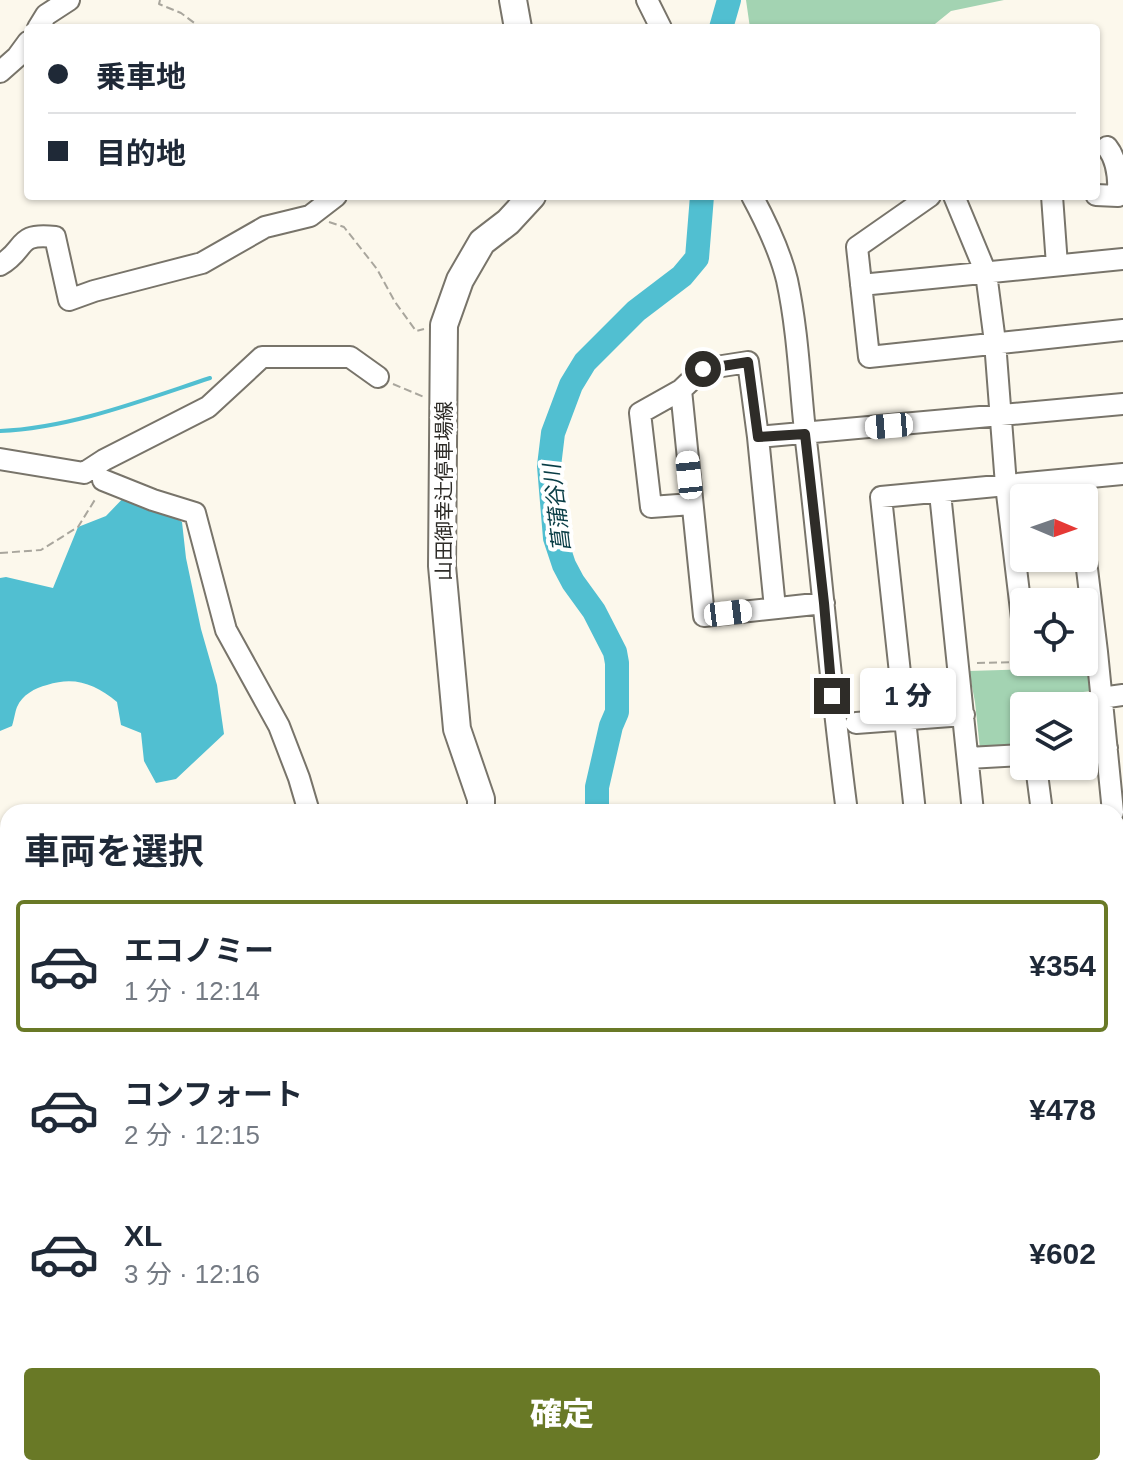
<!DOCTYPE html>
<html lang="ja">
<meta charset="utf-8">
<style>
body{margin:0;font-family:Helvetica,"Noto Sans JP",sans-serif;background:#f6f6f7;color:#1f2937;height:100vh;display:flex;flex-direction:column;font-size:30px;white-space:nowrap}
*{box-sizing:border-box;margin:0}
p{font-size:26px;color:#747a83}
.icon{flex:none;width:44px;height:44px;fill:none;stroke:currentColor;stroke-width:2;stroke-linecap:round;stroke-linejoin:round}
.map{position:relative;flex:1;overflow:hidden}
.panel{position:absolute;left:0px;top:804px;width:1124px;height:672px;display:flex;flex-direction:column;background:#fff;border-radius:24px 24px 0 0;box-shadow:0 2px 6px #0004}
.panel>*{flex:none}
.hud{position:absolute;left:24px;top:24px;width:1076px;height:176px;border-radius:8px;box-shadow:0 2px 6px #0004;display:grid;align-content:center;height:176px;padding:0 24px;background:#fff}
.needle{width:52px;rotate:92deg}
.fabs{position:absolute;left:1010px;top:484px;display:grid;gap:16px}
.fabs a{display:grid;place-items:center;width:88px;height:88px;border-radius:8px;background:#fff;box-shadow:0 2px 6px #0004;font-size:40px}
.end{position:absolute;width:36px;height:36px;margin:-18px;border:10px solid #2e2c28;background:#fff;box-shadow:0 0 0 4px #fff}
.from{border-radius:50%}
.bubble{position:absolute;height:56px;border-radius:8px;background:#fff;box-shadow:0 2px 6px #0004;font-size:26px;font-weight:800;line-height:56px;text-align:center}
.car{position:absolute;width:24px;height:48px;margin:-24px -12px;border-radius:10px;box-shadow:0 0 6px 2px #0007;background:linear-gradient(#fff 24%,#345 0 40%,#fff 0 76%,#345 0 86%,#fff 0)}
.hud b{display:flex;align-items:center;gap:28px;height:76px;font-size:30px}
.hud b+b{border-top:2px solid #e0e1e3}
.hud i{width:20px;height:20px;background:#1f2937}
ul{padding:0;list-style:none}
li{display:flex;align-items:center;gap:24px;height:132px;margin:0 16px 12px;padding:0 8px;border:4px solid transparent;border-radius:8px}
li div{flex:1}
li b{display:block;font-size:30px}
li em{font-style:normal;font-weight:800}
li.active{border-color:#697926}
li>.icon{width:72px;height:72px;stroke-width:1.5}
h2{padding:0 24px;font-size:36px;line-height:96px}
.button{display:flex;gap:16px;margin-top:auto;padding:16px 24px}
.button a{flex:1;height:92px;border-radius:8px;background:#697926;color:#fff;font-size:32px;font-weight:800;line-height:92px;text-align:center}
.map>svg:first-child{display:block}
.green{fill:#a3d3b2}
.water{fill:#51bfd1}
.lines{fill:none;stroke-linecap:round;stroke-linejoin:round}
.stream{stroke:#51bfd1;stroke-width:4}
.river{stroke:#51bfd1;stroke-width:24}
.minor-casing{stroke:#78746a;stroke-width:24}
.major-casing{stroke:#78746a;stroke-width:30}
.path{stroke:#a9a69d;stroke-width:2;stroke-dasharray:8 4;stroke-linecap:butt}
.minor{stroke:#fff;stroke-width:20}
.major{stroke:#fff;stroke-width:26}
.minor-bridge-casing{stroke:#78746a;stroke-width:24;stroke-linecap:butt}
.minor-bridge{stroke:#fff;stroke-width:20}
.route{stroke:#2e2c28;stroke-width:10}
.labels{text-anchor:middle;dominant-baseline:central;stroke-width:8;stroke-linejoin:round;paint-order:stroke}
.street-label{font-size:20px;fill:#2e2c28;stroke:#fff}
.water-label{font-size:22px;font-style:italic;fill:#093d45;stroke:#fff}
</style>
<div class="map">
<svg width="1123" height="1476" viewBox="0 0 1123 1476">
<rect width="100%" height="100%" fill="#fcf8ec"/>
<!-- green -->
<path class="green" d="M 746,0 L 1004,0 L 951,11 L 930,28 L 750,28 Z
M 1084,660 L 1088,660 L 1091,691 L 1044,697 L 1044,706 L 1024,706 L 1024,742 L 980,749 L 975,702 L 969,671 L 1034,669 L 1073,662 L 1084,662 Z
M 1121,1023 L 1123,1047 L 1123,1102 L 1116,1103 L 1116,1024 Z"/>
<!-- water -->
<path class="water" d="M 130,491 L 182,522 L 186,558 L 201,629 L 217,685 L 224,734 L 176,779 L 156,783 L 144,761 L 141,733 L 121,725 L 117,702 C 95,684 75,676 47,685 C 35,688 22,695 17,707 C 15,712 14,720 12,726 L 0,731 L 0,578 L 6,577 L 53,588 L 78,527 L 106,516 Z"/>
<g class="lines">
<!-- stream -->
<path class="stream" d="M 0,431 C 71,428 143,400 210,378"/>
<!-- river -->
<path class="river" d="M 721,28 L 729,0
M 597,812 L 597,787 L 611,726 L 617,712 L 617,663 L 615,652 L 594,611 L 573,582 L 564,565 L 555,538 L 549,466 L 553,433 L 571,385 L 585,362 L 636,311 L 682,276 L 697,258 L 702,196"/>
<!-- minor casing -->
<g class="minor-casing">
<path id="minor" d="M 647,0 L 661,28
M 38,28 L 46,15 L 69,0
M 0,72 L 17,57 L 28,42
M 1096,195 L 1118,196 C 1119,179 1118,161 1107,147
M 752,196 C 766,222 780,251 787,280 C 799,336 800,393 807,449 C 821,570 831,691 847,812
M 930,196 L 857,247 L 869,357 L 1123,330
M 954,196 L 986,273 L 995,342 L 1006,485 L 1024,635
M 1052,196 L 1057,265
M 0,265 C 27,250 15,232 55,237 L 69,300 L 94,291 L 202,263 L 265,227 L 310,216 L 336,196
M 861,285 L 1123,259
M 681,390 L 704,616 L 824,603
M 758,437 L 1123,404
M 0,459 L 84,473 L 104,460 L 208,407 L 262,357 L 350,357 L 378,377
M 103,480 L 153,500 L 195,513 L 226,630 L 279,726 L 299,778 L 309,812
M 940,493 L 973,812
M 692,504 L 651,507 L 640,413 L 681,390 L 703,369 L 748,362 L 758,437 L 775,608
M 1084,544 L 1097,652 L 1113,812
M 1101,698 L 1123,695
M 856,723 L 964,715
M 1084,750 L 1107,748
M 968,758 L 1024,755
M 1036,766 L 1042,812
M 915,812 L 881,497 L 1123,474
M 1116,846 L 1123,919
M 1116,943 L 1123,942
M 1116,1017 L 1123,1016
M 0,1041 L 8,1039
M 0,1250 L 8,1248"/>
</g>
<!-- major casing -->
<g class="major-casing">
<path id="major" d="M 513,0 L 518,28
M 481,812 L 481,799 L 457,729 L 442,566 L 444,325 L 460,280 L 482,242 L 508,222 L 532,196
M 533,1476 L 534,1468"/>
</g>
<!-- path -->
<path class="path" d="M 160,0 L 159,4 L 181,13 L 201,28
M 329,222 L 344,227 L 377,269 L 395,302 L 416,331 L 424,329
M 393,384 L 424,397
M 0,553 L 41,550 L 78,527 L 96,498
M 977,663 L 1027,662
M 910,1468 L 914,1476
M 1045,1476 L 1046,1468"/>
<!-- minor -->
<use href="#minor" class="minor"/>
<!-- major -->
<use href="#major" class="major"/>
<!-- minor-bridge casing -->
<g class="minor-bridge-casing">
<path id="minor-bridge" d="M 823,1476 L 826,1468"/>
</g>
<!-- minor-bridge -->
<use href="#minor-bridge" class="minor-bridge"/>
</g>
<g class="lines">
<!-- route -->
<path class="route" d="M 703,369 L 748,362 L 758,437 L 805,434 L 824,603 L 832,696"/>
</g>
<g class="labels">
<!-- street labels -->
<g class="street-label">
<text transform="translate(444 491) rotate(-90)">山田御幸辻停車場線</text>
</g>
<!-- water labels -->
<g class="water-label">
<text transform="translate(557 508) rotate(-97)">菖蒲谷川</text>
</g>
</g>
</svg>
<div class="fabs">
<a><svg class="needle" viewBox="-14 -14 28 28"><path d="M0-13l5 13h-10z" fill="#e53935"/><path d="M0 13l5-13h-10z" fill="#747a83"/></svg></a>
<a><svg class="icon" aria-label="locate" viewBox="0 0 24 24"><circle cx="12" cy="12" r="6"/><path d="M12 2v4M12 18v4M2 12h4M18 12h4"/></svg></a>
<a><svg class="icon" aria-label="layers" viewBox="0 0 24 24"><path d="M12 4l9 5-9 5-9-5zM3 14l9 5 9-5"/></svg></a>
</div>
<i class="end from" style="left:703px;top:369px"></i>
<i class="end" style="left:832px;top:696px"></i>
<div class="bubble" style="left:860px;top:668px;width:96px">1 分</div>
<i class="car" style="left:889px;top:426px;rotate:265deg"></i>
<i class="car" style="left:689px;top:475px;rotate:354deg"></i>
<i class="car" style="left:728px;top:613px;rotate:83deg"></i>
<div class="hud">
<b><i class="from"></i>乗車地</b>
<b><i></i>目的地</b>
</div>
<section class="panel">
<h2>車両を選択</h2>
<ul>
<li class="active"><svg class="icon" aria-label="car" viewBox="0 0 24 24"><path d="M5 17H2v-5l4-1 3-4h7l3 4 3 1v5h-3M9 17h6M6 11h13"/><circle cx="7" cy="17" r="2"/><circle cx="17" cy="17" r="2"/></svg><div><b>エコノミー</b><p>1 分 · 12:14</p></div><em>¥354</em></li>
<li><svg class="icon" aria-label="car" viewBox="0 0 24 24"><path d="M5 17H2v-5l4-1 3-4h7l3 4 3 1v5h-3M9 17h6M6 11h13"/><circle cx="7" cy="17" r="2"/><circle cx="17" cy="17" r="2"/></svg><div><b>コンフォート</b><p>2 分 · 12:15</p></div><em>¥478</em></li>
<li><svg class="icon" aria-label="car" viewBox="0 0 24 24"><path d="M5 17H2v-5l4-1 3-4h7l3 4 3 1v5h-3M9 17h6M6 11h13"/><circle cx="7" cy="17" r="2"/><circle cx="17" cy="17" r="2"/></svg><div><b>XL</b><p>3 分 · 12:16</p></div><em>¥602</em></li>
</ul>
<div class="button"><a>確定</a></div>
</section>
</div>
